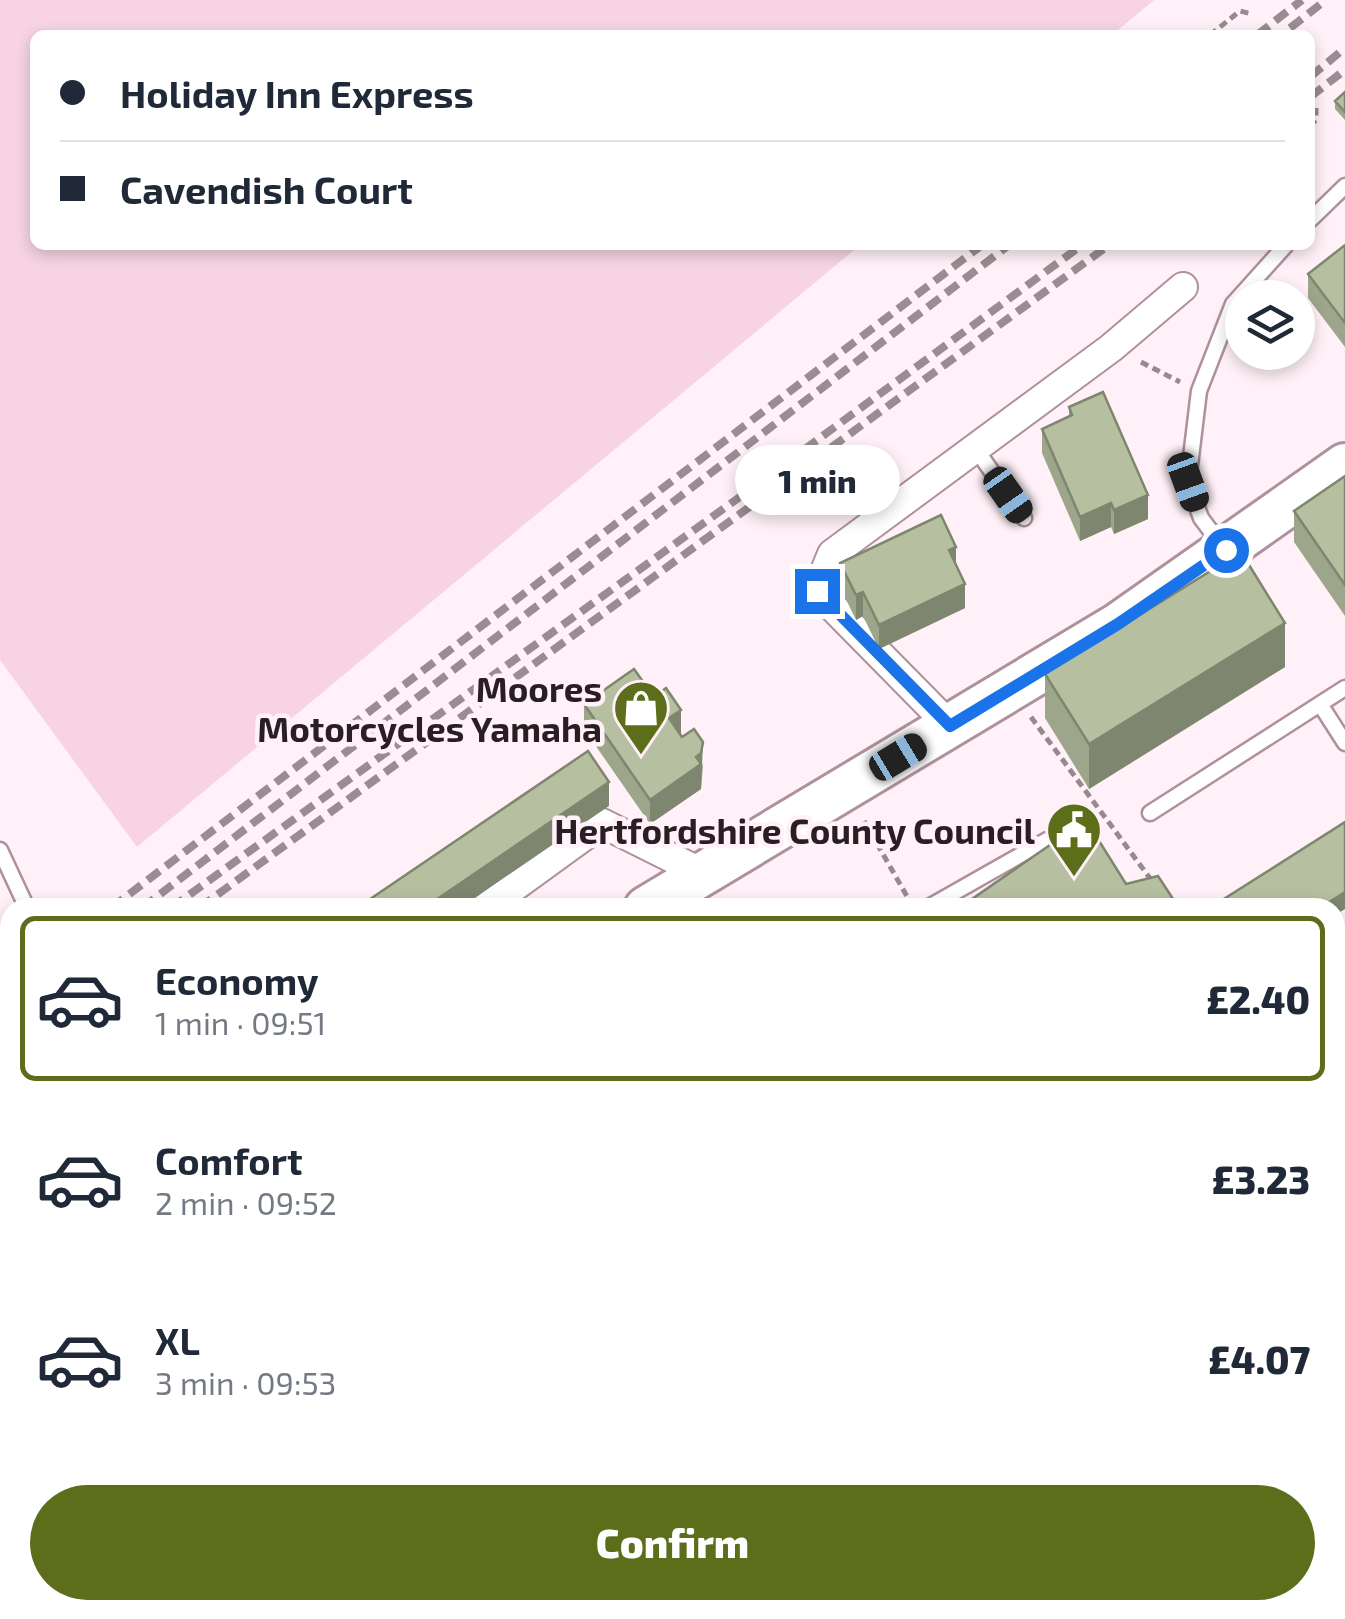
<!DOCTYPE html>
<meta charset="utf-8">
<style>
body{margin:0;font-family:"Exo 2",sans-serif;background:#f2f2f3;color:#1f2937;height:100vh;display:flex;flex-direction:column;font-size:38px;white-space:nowrap}
*{box-sizing:border-box;margin:0}
p{font-size:32px;color:#747a83}
.icon{flex:none;width:55px;height:55px;fill:none;stroke:currentColor;stroke-width:2;stroke-linecap:round;stroke-linejoin:round}
.map{position:relative;flex:1;overflow:hidden}
.details{position:absolute;left:0px;top:898px;width:1345px;height:722px;display:flex;flex-direction:column;background:#fff;border-radius:30px 30px 0 0;box-shadow:0 5px 15px #0003}
.details>*{flex:none}
.guide{position:absolute;left:30px;top:30px;width:1285px;height:220px;border-radius:15px;box-shadow:0 5px 15px #0003;display:grid;align-content:center;height:220px;padding:0 30px;background:#fff}
.buttons{position:absolute;left:1225px;top:280px;display:grid;gap:20px}
.buttons a{display:grid;place-items:center;width:90px;height:90px;border-radius:50%;background:#fff;box-shadow:0 5px 15px #0003;font-size:50px}
.end{position:absolute;width:45px;height:45px;margin:-22px;border:12px solid #1a73e8;background:#fff;box-shadow:0 0 0 5px #fff}
.from{border-radius:50%}
.bubble{position:absolute;height:70px;border-radius:35px;background:#fff;box-shadow:0 5px 15px #0003;font-size:32px;font-weight:800;line-height:70px;text-align:center}
.car{position:absolute;width:30px;height:60px;margin:-30px -15px;border-radius:12px;box-shadow:0 0 8px 2px #0007;background:linear-gradient(#222 24%,#8ab4d8 0 40%,#222 0 76%,#8ab4d8 0 86%,#222 0)}
.guide b{display:flex;align-items:center;gap:35px;height:95px;font-size:38px}
.guide b+b{border-top:2px solid #e0e1e3}
.guide i{width:25px;height:25px;background:#1f2937}
ul{padding:18px 0 0;list-style:none}
li{display:flex;align-items:center;gap:30px;height:165px;margin:0 20px 15px;padding:0 10px;border:5px solid transparent;border-radius:15px}
li div{flex:1}
li b{display:block;font-size:38px}
li em{font-style:normal;font-weight:800}
li.selected{border-color:#5d6e1a}
li>.icon{width:90px;height:90px;stroke-width:1.5}
.button{display:flex;gap:20px;margin-top:auto;padding:20px 30px}
.button a{flex:1;height:115px;border-radius:60px;background:#5d6e1a;color:#fff;font-size:40px;font-weight:800;line-height:115px;text-align:center}
.map>svg:first-child{display:block}
.green{fill:#f7d3e3}
.water{fill:#c09ead;stroke:#937884;stroke-width:2.5}
.lines{fill:none;stroke-linecap:round;stroke-linejoin:round}
.lane-casing{stroke:#af919e;stroke-width:19}
.street-casing{stroke:#af919e;stroke-width:32}
.primary-casing{stroke:#af919e;stroke-width:48}
.path{stroke:#96898f;stroke-width:5;stroke-dasharray:8 5;stroke-linecap:butt}
.lane{stroke:#fff;stroke-width:14}
.street{stroke:#fff;stroke-width:28}
.primary{stroke:#fff;stroke-width:42}
.rail{stroke:#998c92;stroke-width:8;stroke-dasharray:15 8;stroke-linecap:butt}
.wall{fill:#9da58a}
.shaded-wall{fill:#7f8670}
.building{fill:#b6c0a0;stroke:#7f8670;stroke-width:2.5}
.route{stroke:#1a73e8;stroke-width:12}
.labels{text-anchor:middle;dominant-baseline:central;stroke-width:9;stroke-linejoin:round;paint-order:stroke}
.poi-label{font-size:35px;font-weight:bold;fill:#291e23;stroke:#fff1f7;text-anchor:end}
</style>
<div class="map">
<svg width="1345" height="1619" viewBox="0 0 1345 1619">
<rect width="100%" height="100%" fill="#fff1f7"/>
<!-- green -->
<path class="green" d="M 0,0 L 1154,0 L 1112,35 L 35,35 L 35,245 L 860,245 L 137,847 L 0,660 Z"/>
<!-- water -->
<path class="water" d="M 1345,968 L 1345,1062 L 1335,1066 L 1335,975 Z
M 489,1610 L 571,1610 L 569,1619 L 482,1619 Z"/>
<g class="lines">
<!-- lane casing -->
<g class="lane-casing">
<path id="lane" d="M 1310,220 L 1345,186
M 976,449 L 1024,518
M 1222,546 L 1201,518 L 1188,482 L 1199,391 L 1233,304 L 1286,245
M 1320,704 L 1345,743
M 1150,813 L 1345,688
M 0,850 L 27,908
M 927,908 L 1047,840 L 1073,842
M 1335,1434 L 1345,1456
M 293,1619 L 299,1610"/>
</g>
<!-- street casing -->
<g class="street-casing">
<path id="street" d="M 950,726 L 817,591 L 832,554 L 1111,348 L 1183,287
M 485,908 L 602,823 L 702,873
M 0,1190 L 10,1174
M 0,1441 L 10,1430
M 960,1610 L 965,1619"/>
</g>
<!-- primary casing -->
<g class="primary-casing">
<path id="primary" d="M 646,908 L 1119,624 L 1345,465
M 0,1512 L 10,1499
M 63,1619 L 67,1610"/>
</g>
<!-- path -->
<path class="path" d="M 1210,35 L 1240,11 L 1252,14
M 1310,126 L 1316,120 L 1316,108
M 1141,362 L 1180,382
M 1031,717 L 1152,881
M 864,821 L 908,898
M 1335,1074 L 1345,1071
M 1335,1367 L 1345,1366
M 1225,1610 L 1227,1619
M 470,1619 L 478,1610
M 634,1619 L 640,1610"/>
<!-- lane -->
<use href="#lane" class="lane"/>
<!-- street -->
<use href="#street" class="street"/>
<!-- primary -->
<use href="#primary" class="primary"/>
<!-- rail -->
<path class="rail" d="M 1290,28 L 1326,0
M 1257,35 L 1302,0
M 1310,77 L 1345,48
M 1310,97 L 1345,70
M 111,908 L 982,245
M 142,908 L 1009,245
M 171,908 L 737,499 L 1082,245
M 199,908 L 1109,245
M 0,994 L 10,986
M 0,1017 L 10,1009
M 0,1037 L 10,1029
M 0,1057 L 10,1050"/>
</g>
<!-- wall -->
<path class="wall" d="M 1345,92 L 1345,120 L 1335,109 L 1335,101 Z
M 1345,245 L 1345,347 L 1308,298 L 1308,274 Z
M 1069,407 L 1148,519 L 1114,534 L 1111,527 L 1080,541 L 1042,453 L 1042,429 L 1069,417 Z
M 1345,476 L 1345,616 L 1294,542 L 1294,511 Z
M 840,563 L 956,565 L 965,608 L 879,649 L 863,616 L 856,620 L 840,587 Z
M 1285,667 L 1089,789 L 1045,718 L 1045,674 Z
M 584,704 L 681,735 L 703,766 L 701,789 L 650,824 L 584,729 Z
M 1345,1095 L 1345,1340 L 1335,1319 L 1335,1100 Z
M 1016,1610 L 1088,1610 L 1090,1619 L 1016,1619 Z
M 1239,1610 L 1335,1610 L 1345,1619 L 1241,1619 Z"/>
<!-- shaded-wall -->
<path class="shaded-wall" d="M 1148,495 L 1148,519 L 1114,534 L 1114,510 Z
M 1111,503 L 1111,527 L 1080,541 L 1080,517 Z
M 956,547 L 956,571 L 949,550 Z
M 965,584 L 965,608 L 879,649 L 879,625 Z
M 863,592 L 863,616 L 856,620 L 856,595 Z
M 1285,623 L 1285,667 L 1089,789 L 1089,744 Z
M 681,710 L 681,735 L 669,718 Z
M 703,742 L 701,789 L 650,824 L 650,800 L 696,757 Z
M 609,782 L 609,806 L 460,908 L 424,908 Z
M 1345,892 L 1345,909 L 1335,915 L 1335,908 L 1320,908 Z"/>
<!-- building -->
<path class="building" d="M 1345,92 L 1345,112 L 1335,101 Z
M 1345,245 L 1345,323 L 1308,274 Z
M 1103,392 L 1148,495 L 1114,510 L 1111,503 L 1080,517 L 1042,429 L 1072,415 L 1069,407 Z
M 1345,476 L 1345,585 L 1294,511 Z
M 941,515 L 956,547 L 949,550 L 965,584 L 879,625 L 863,592 L 856,595 L 840,563 Z
M 1241,552 L 1285,623 L 1089,744 L 1045,674 Z
M 634,669 L 654,697 L 666,688 L 681,710 L 669,718 L 682,737 L 694,729 L 703,742 L 701,753 L 696,757 L 701,764 L 650,800 L 584,704 Z
M 588,751 L 609,782 L 424,908 L 357,908 Z
M 1086,820 L 1126,884 L 1158,876 L 1179,908 L 959,908 Z
M 1345,822 L 1345,892 L 1320,908 L 1218,908 L 1216,904 Z
M 1345,1095 L 1345,1158 L 1342,1159 L 1337,1149 L 1335,1150 L 1335,1100 Z
M 1337,1149 L 1345,1166 L 1345,1296 L 1335,1274 L 1335,1150 Z
M 1345,1600 L 1345,1619 L 1252,1619 L 1248,1610 L 1335,1610 L 1335,1603 Z
M 1030,1610 L 1088,1610 L 1090,1615 L 1084,1619 L 1036,1619 Z"/>
<g class="lines">
<!-- route -->
<path class="route" d="M 817,591 L 950,726 L 1118,624 L 1226,550"/>
</g>
<!-- icons -->
<defs>
<g id="shop-pin" transform="scale(2.875)"><path d="M0 17L-7.5 6A9.5 9.5 0 1 1 7.5 6Z" fill="#5d6e1a" stroke="#fff1f7"/><path d="M-5-2.5h2.3a2.7 3.5 0 0 1 5.4 0H5L5.5 6h-11ZM-1.5-2.5h3a1.5 2.3 0 0 0-3 0Z" fill="#fff"/></g>
<g id="civic-pin" transform="scale(2.875)"><path d="M0 17L-7.5 6A9.5 9.5 0 1 1 7.5 6Z" fill="#5d6e1a" stroke="#fff1f7"/><path d="M-.6-6.5H3V-4.5H.6V-3L4-1V1h2V6H-6V1h2V-1L-.6-3ZM-1.2 2.5V6h2.4V2.5Z" fill="#fff"/></g>
</defs>
<g fill-rule="evenodd">
<use href="#shop-pin" x="641" y="708"/>
<use href="#civic-pin" x="1074" y="830"/>
</g>
<g class="labels">
<!-- poi labels -->
<g class="poi-label">
<text x="602" y="688">Moores<tspan x="602" dy="40">Motorcycles Yamaha</tspan></text>
<text x="1035" y="830">Hertfordshire County Council</text>
</g>
</g>
</svg>
<div class="buttons">
<a><svg class="icon" aria-label="layers" viewBox="0 0 24 24"><path d="M12 4l9 5-9 5-9-5zM3 14l9 5 9-5"/></svg></a>
</div>
<i class="end from" style="left:1226px;top:550px"></i>
<i class="end" style="left:817px;top:591px"></i>
<div class="bubble" style="left:735px;top:445px;width:165px">1 min</div>
<i class="car" style="left:1188px;top:482px;rotate:160deg"></i>
<i class="car" style="left:1008px;top:495px;rotate:145deg"></i>
<i class="car" style="left:898px;top:757px;rotate:59deg"></i>
<div class="guide">
<b><i class="from"></i>Holiday Inn Express</b>
<b><i></i>Cavendish Court</b>
</div>
<section class="details">
<ul>
<li class="selected"><svg class="icon" aria-label="car" viewBox="0 0 24 24"><path d="M5 17H2v-5l4-1 3-4h7l3 4 3 1v5h-3M9 17h6M6 11h13"/><circle cx="7" cy="17" r="2"/><circle cx="17" cy="17" r="2"/></svg><div><b>Economy</b><p>1 min · 09:51</p></div><em>£2.40</em></li>
<li><svg class="icon" aria-label="car" viewBox="0 0 24 24"><path d="M5 17H2v-5l4-1 3-4h7l3 4 3 1v5h-3M9 17h6M6 11h13"/><circle cx="7" cy="17" r="2"/><circle cx="17" cy="17" r="2"/></svg><div><b>Comfort</b><p>2 min · 09:52</p></div><em>£3.23</em></li>
<li><svg class="icon" aria-label="car" viewBox="0 0 24 24"><path d="M5 17H2v-5l4-1 3-4h7l3 4 3 1v5h-3M9 17h6M6 11h13"/><circle cx="7" cy="17" r="2"/><circle cx="17" cy="17" r="2"/></svg><div><b>XL</b><p>3 min · 09:53</p></div><em>£4.07</em></li>
</ul>
<div class="button"><a>Confirm</a></div>
</section>
</div>
